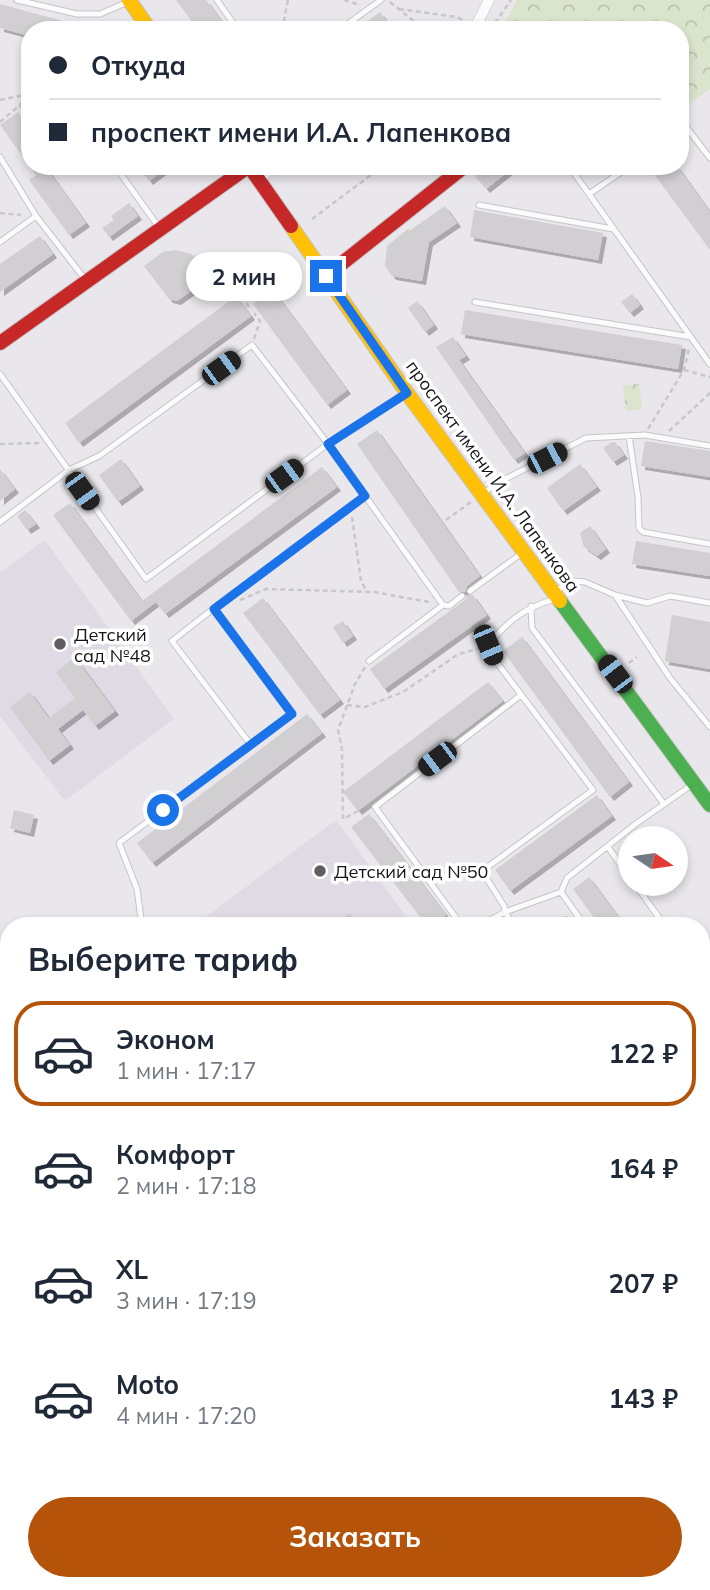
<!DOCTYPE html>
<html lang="ru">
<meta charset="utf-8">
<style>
body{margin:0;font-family:Mulish,sans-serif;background:#f2f2f3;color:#1f2937;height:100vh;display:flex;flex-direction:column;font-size:26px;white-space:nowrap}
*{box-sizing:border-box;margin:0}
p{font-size:23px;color:#747a83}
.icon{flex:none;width:38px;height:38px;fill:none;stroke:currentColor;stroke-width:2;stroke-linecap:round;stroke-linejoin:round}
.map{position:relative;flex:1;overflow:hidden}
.drawer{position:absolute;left:0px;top:917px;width:710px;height:674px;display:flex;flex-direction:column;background:#fff;border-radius:28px 28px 0 0;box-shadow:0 4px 10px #0003}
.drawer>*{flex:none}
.guide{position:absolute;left:21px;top:21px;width:668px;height:154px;border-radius:28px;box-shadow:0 4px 10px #0003;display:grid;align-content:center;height:154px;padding:0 28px;background:#fff}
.needle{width:46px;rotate:103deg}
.fabs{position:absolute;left:618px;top:826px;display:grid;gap:14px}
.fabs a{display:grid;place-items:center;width:70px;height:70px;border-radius:50%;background:#fff;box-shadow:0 4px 10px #0003;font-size:35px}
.end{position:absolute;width:32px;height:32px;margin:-16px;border:9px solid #1a73e8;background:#fff;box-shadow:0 0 0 4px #fff}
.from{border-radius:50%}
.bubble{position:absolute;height:49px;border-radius:24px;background:#fff;box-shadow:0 4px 10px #0003;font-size:23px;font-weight:700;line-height:49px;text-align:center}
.car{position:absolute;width:21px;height:42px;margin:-21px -10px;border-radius:9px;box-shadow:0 0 5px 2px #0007;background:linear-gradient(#222 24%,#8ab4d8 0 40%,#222 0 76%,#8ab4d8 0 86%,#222 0)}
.guide b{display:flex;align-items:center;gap:24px;height:66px;font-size:26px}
.guide b+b{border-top:2px solid #e0e1e3}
.guide i{width:18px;height:18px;background:#1f2937}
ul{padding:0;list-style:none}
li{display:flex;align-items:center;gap:21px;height:105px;margin:0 14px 10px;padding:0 14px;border:4px solid transparent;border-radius:28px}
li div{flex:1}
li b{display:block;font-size:26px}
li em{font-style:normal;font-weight:700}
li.current{border-color:#b45309}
li>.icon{width:63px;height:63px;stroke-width:1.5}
h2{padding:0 28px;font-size:32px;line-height:84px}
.button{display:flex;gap:14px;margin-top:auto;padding:14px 28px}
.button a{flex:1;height:80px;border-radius:42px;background:#b45309;color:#fff;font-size:28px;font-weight:700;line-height:80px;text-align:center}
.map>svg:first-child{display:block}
.built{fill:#e0dae4}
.industrial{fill:url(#industrial-grid)}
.park{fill:url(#park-crowns)}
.building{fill:#d1cfd2;filter:url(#shadow)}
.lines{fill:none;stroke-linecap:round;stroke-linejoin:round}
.lane-casing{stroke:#c6c4c8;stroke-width:7}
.street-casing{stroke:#c6c4c8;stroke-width:11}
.fast-casing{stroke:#c6c4c8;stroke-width:16}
.slow-casing{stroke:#c6c4c8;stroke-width:16}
.jam-casing{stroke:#c6c4c8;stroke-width:16}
.path{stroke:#c8c7c9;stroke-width:2.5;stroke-dasharray:5 3.5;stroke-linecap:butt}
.lane{stroke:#fcfbfc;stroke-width:5}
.street{stroke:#fcfbfc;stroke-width:10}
.fast{stroke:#4caf50;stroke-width:14}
.slow{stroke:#ffc107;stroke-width:14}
.jam{stroke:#c62828;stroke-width:14}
.route{stroke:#1a73e8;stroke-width:9}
.poi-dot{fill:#605e61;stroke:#fff;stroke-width:2.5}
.labels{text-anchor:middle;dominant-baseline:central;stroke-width:7;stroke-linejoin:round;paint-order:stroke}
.street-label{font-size:18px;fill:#161417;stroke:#fff}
.poi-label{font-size:18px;fill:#161417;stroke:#fff;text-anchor:start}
</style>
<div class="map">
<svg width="710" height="1590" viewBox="0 0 710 1590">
<defs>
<pattern id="industrial-grid" width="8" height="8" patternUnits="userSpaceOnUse" patternTransform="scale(1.75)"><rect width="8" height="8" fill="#e0dae4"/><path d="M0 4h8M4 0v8" fill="none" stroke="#bfbac3"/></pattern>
<pattern id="park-crowns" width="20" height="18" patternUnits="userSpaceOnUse" patternTransform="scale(1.75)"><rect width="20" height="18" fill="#dbe4cc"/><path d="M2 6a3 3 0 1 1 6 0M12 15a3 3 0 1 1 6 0" fill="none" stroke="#bbc3ae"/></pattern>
<filter id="shadow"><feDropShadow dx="4" dy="4" stdDeviation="0" flood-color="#0004"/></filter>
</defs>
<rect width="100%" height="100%" fill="#e9e7eb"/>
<!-- built -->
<path class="built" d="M 45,540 L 174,719 L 65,801 L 0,716 L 0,572 Z
M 336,820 L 413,926 L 202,926 L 199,922 Z"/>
<!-- industrial -->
<path class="industrial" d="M 710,1291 L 710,1511 L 703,1516 L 710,1528 L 710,1590 L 410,1590 L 407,1582 L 702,1582 L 702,1296 Z"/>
<!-- park -->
<path class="park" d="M 517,0 L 710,0 L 710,89 L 681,110 L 681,30 L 501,30 Z
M 639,384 L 642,409 L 626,411 L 623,385 Z"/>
<!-- building -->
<path class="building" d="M 176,0 L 206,0 L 228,30 L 198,30 Z
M 0,4 L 66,22 L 64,30 L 30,30 L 30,36 L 0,28 Z
M 380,12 L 393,30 L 355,30 Z
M 18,112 L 30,128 L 30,166 L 45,166 L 86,223 L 69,235 L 29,180 L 36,175 L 0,125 Z
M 138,166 L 169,166 L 149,181 Z
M 483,166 L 515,166 L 486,189 L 473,174 Z
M 648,166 L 677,166 L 710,212 L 710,250 Z
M 129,203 L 138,216 L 109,237 L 102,228 L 114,220 L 111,216 Z
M 445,206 L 457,223 L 429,242 L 422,281 L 392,276 L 385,266 L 387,246 L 409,228 L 409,231 Z
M 474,210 L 603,233 L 598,260 L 470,237 Z
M 40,236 L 53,254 L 0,292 L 0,264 Z
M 176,250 L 191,254 L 202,263 L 206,260 L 212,269 L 211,277 L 177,301 L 169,299 L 144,266 L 163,252 Z
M 273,290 L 347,390 L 327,405 L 253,304 Z
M 632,294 L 640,305 L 630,313 L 621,302 Z
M 236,296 L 251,316 L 79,443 L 65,423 Z
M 417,301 L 434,325 L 425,332 L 408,308 Z
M 465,310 L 682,345 L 678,369 L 461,334 Z
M 453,337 L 466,356 L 459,360 L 525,453 L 514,460 L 436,347 Z
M 377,430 L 480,576 L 467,586 L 465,592 L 459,592 L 357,444 Z
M 645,441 L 710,451 L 710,477 L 641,466 Z
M 612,442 L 615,442 L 624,455 L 613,462 L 603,448 Z
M 121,459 L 140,486 L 118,502 L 99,475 Z
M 580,464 L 597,487 L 563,511 L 547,488 Z
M 322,467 L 337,487 L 165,614 L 156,602 L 131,621 L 53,515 L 70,503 L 142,601 Z
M 0,469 L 15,489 L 0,501 Z
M 25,510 L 36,524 L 27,530 L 17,516 Z
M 590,526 L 606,549 L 597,556 L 584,547 L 580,533 Z
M 636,541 L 710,553 L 710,576 L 632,564 Z
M 467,595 L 473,595 L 487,615 L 384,689 L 370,669 L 465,600 Z
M 263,598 L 340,700 L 320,715 L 243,613 Z
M 672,615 L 710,622 L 710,669 L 665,661 Z
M 343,621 L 353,636 L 343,643 L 333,627 Z
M 522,637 L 629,782 L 610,797 L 503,651 Z
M 75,657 L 115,711 L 95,726 L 83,710 L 58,729 L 70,745 L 49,761 L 10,707 L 30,692 L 49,718 L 75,698 L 56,672 Z
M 488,682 L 503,701 L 358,811 L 343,792 Z
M 307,714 L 322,733 L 152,863 L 137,843 Z
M 597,795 L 612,816 L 510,891 L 495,870 Z
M 14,810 L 34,815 L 30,833 L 10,828 Z
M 369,814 L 446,915 L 432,926 L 427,926 L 351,827 Z
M 589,877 L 625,926 L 600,926 L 573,889 Z
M 350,913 L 359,926 L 333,926 Z"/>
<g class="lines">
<!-- lane casing -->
<g class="lane-casing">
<path id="lane" d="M 17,0 L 77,14 L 100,14 L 130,1
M 217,0 L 238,30
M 339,30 L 381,0
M 681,132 L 687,128 L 710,158
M 0,157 L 36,216 L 84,278
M 115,166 L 158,226
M 569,166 L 710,364
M 589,194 L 630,166
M 479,205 L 613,229
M 0,242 L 36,216
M 475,302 L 691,337
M 0,374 L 146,579 L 328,444 L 405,395
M 629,436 L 638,497 L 639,528 L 643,532 L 710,544
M 483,493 L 507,478 L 586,438 L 645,435 L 710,446
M 0,522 L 69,470 L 99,456 L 252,345 L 328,444 L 443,605 L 369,661
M 470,591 L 522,553
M 555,591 L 574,581 L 585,582 L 615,595 L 670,678 L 710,727
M 615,595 L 647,603 L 670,596 L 710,603
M 443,605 L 449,606 L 462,596
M 531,606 L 532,628 L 664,804
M 213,609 L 172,641 L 251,745
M 608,847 L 630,878
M 635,884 L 665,926
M 142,926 L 137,889 L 119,843 L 292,714 L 213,609 L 365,496
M 462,926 L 375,807 L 521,695
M 479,926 L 505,912 L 504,906 L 482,871 L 593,790 L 495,660 L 488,645 C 509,620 524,608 555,599
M 514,926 L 505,912 L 561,892
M 585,926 L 561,892 L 567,878 L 637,823 L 693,784
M 702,976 L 710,987
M 702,1054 L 710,1048
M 702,1091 L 709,1105
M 0,1296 L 9,1308
M 702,1309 L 710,1304
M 0,1407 L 9,1420
M 0,1486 L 9,1482
M 103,1582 L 113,1590
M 44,1589 L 45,1590"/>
</g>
<!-- street casing -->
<g class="street-casing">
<path id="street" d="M 471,30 L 476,26 L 489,0
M 258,179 L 276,166
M 0,1003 L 9,1005
M 0,1198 L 9,1200
M 220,1582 L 224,1590"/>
</g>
<!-- fast casing -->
<g class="fast-casing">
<path id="fast" d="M 560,601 L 710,805"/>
</g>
<!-- slow casing -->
<g class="slow-casing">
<path id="slow" d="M 129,0 L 150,30
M 291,226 L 407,393 L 560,601"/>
</g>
<!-- jam casing -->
<g class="jam-casing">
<path id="jam" d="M 326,276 L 465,166
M 0,343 L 249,166 L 291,226
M 702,1110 L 710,1105
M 0,1576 L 9,1571"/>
</g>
<!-- path -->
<path class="path" d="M 344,0 L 360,5
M 390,2 L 425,30
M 399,9 L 457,17 L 464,21
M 282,30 L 288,0
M 490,30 L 511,0
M 0,100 L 29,94
M 19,106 L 30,110
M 0,122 L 19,106 L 30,93
M 0,213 L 21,215
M 312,219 L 383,166
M 249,307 L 245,302 L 274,281
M 254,339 L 260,321 L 254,313
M 684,370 L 710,377
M 648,429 L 684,370 L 689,348
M 669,431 L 710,393
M 0,444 L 40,443
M 352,517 L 361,581 L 367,592
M 446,520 L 471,502
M 240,600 L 266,589 L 374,592 L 429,602
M 629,663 L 637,657
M 347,705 L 365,707 L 403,692 L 457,655 L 482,647
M 358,811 L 343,819 L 342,749 L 338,730 L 355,684 L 365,667
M 565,926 L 566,916"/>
<!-- lane -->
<use href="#lane" class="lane"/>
<!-- street -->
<use href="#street" class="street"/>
<!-- fast -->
<use href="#fast" class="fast"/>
<!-- slow -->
<use href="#slow" class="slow"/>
<!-- jam -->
<use href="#jam" class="jam"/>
</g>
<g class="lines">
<!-- route -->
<path class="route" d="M 163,810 L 292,714 L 214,609 L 365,496 L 328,444 L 407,393 L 326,276"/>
</g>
<!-- markers -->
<g class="poi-dot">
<circle cx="60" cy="644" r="7"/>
<circle cx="320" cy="871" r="7"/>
</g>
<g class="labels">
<!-- street labels -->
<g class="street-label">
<text transform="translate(493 476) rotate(54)">проспект имени И.А. Лапенкова</text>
</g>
<!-- poi labels -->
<g class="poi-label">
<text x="74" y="634">Детский<tspan x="74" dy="21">сад №48</tspan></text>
<text x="334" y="871">Детский сад №50</text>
</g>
</g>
</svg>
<div class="fabs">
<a><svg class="needle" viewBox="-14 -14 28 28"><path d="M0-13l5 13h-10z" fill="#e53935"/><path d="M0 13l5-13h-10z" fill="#747a83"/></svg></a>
</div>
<i class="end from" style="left:163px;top:810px"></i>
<i class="end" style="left:326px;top:276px"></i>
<div class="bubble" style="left:186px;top:252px;width:116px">2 мин</div>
<i class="car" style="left:221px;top:368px;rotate:54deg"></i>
<i class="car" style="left:547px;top:458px;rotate:63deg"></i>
<i class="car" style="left:284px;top:476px;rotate:54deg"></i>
<i class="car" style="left:82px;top:491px;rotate:144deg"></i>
<i class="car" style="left:488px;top:645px;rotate:157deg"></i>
<i class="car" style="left:615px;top:674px;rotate:323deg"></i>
<i class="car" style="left:437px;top:759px;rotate:233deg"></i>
<div class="guide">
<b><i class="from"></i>Откуда</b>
<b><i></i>проспект имени И.А. Лапенкова</b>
</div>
<section class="drawer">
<h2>Выберите тариф</h2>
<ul>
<li class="current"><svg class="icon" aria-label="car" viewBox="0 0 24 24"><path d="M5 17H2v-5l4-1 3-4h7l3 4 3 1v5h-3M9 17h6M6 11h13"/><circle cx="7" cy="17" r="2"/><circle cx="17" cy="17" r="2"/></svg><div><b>Эконом</b><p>1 мин · 17:17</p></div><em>122 ₽</em></li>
<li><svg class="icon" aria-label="car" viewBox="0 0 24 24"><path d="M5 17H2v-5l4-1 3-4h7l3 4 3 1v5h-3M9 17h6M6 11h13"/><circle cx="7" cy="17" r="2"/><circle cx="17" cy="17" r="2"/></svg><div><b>Комфорт</b><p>2 мин · 17:18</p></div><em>164 ₽</em></li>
<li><svg class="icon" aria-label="car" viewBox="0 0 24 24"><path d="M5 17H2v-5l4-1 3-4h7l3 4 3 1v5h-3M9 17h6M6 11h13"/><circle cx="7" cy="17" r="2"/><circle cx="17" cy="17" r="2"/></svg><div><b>XL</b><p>3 мин · 17:19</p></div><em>207 ₽</em></li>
<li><svg class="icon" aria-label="car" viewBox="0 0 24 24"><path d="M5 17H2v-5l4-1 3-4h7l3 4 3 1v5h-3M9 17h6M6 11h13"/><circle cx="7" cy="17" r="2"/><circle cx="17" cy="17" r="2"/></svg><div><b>Moto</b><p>4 мин · 17:20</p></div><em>143 ₽</em></li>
</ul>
<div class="button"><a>Заказать</a></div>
</section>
</div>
